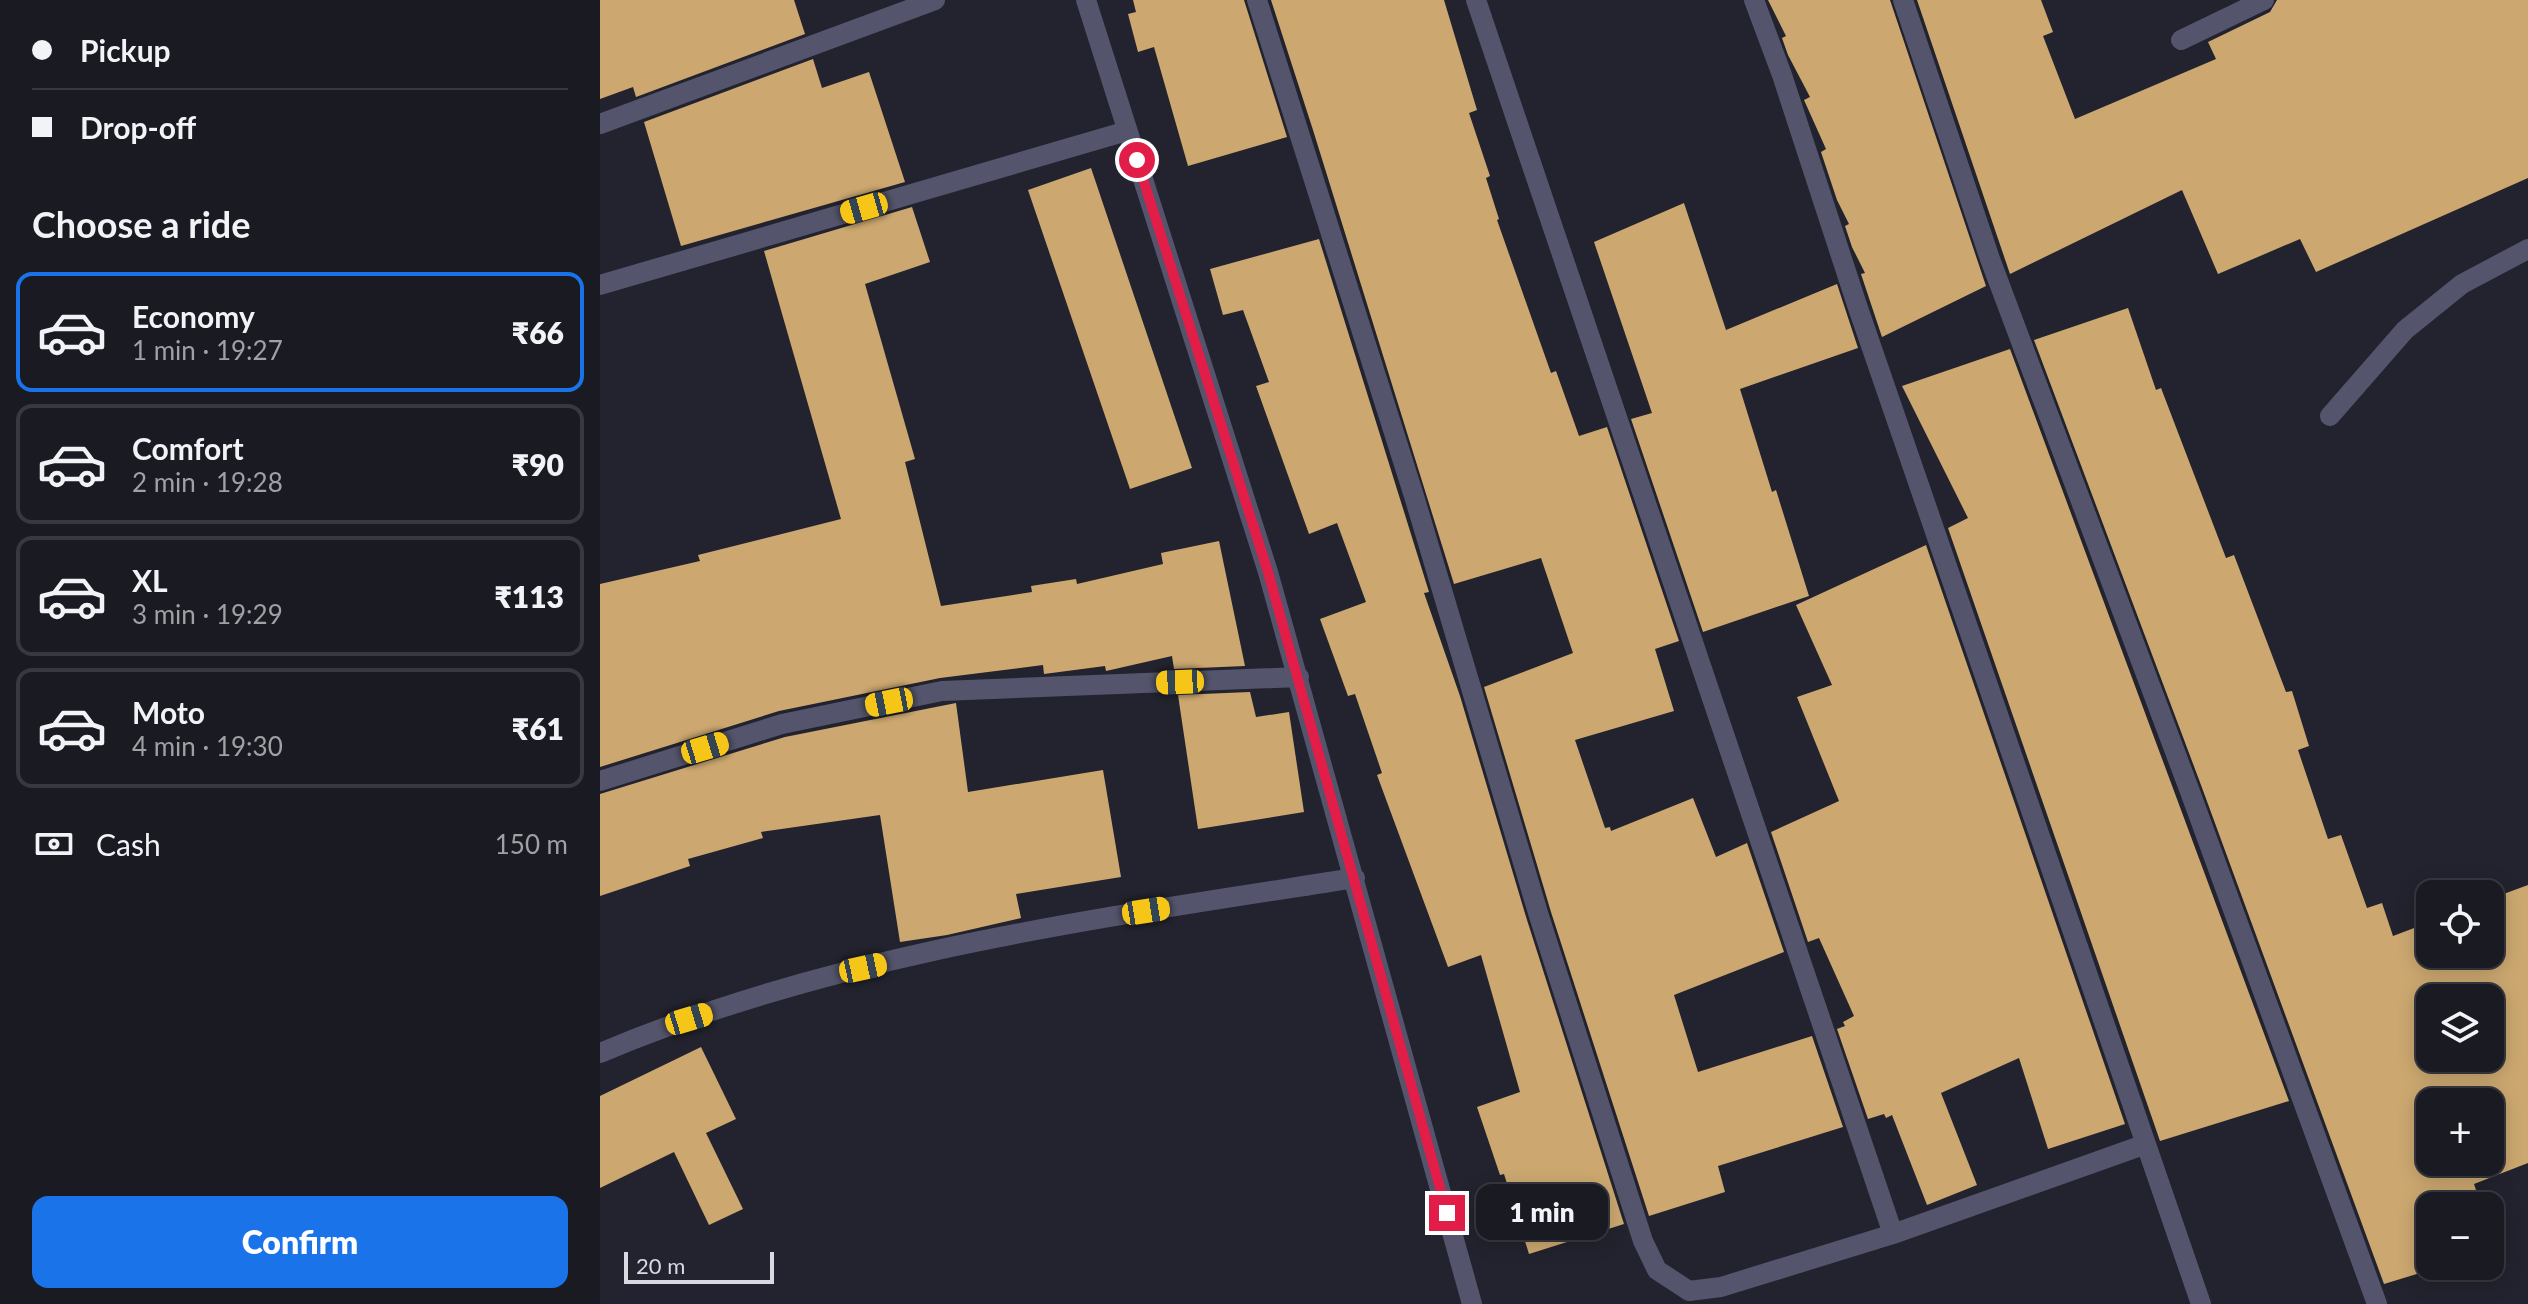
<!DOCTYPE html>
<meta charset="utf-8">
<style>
body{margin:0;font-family:Lato,sans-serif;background:#27272f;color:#f1f3f6;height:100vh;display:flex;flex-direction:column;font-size:30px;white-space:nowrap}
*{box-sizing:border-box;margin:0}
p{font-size:26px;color:#9fa1a5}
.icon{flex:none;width:44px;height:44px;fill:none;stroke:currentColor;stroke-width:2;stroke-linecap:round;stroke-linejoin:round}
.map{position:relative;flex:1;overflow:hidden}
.side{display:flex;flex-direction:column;background:#1a1a22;width:600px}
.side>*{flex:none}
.hud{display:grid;align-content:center;height:176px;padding:0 32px;background:#1a1a22}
.buttons{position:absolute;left:1816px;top:880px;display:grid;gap:16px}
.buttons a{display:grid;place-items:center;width:88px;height:88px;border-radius:16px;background:#1a1a22;box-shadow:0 4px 20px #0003,0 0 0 2px #383840;font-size:40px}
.scale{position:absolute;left:24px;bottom:20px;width:150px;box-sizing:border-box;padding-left:8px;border:4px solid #d9d9e1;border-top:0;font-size:22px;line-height:28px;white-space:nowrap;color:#d9d9e1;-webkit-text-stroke:6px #22232e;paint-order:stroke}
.end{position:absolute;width:36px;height:36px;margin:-18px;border:10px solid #e11d48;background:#fff;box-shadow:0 0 0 4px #fff}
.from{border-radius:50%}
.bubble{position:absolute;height:56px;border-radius:16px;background:#1a1a22;box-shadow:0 4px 20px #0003,0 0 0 2px #383840;font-size:26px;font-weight:800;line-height:56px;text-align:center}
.car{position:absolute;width:24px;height:48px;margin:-24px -12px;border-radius:10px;box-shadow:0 0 6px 2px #0007;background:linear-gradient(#f5c518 24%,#345 0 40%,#f5c518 0 76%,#345 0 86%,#f5c518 0)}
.hud b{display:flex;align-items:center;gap:28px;height:76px;font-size:30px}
.hud b+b{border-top:2px solid #383840}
.hud i{width:20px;height:20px;background:#f1f3f6}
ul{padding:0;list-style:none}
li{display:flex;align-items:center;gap:24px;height:120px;margin:0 16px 12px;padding:0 16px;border:4px solid #383840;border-radius:16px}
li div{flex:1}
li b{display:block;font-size:30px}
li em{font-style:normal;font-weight:800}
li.selected{border-color:#1a73e8}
li>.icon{width:72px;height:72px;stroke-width:1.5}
h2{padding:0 32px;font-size:36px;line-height:96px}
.pay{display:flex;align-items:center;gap:20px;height:88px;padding:0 32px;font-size:30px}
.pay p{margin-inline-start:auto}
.cta{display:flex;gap:16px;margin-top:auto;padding:16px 32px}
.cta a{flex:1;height:92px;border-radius:16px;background:#1a73e8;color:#fff;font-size:32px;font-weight:800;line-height:92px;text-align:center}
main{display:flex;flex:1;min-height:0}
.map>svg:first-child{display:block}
.building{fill:#cca870;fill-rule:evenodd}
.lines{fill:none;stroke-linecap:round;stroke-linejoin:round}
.lane{stroke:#54556c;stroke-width:20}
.street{stroke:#54556c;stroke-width:20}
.route{stroke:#e11d48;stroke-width:10}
</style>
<main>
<section class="side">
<div class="hud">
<b><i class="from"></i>Pickup</b>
<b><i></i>Drop-off</b>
</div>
<h2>Choose a ride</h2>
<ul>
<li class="selected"><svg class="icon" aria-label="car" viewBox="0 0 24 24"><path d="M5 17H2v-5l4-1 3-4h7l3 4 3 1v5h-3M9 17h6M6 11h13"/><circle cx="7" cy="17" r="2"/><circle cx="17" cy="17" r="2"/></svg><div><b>Economy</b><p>1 min · 19:27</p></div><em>₹66</em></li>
<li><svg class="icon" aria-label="car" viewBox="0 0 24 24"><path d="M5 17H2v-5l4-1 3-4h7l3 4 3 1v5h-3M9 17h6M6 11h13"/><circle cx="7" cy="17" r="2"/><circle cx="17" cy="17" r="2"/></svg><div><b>Comfort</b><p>2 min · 19:28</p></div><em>₹90</em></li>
<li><svg class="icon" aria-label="car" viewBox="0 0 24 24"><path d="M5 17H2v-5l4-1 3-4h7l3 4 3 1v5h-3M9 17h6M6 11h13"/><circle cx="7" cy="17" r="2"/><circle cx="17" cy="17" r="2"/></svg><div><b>XL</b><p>3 min · 19:29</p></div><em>₹113</em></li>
<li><svg class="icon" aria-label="car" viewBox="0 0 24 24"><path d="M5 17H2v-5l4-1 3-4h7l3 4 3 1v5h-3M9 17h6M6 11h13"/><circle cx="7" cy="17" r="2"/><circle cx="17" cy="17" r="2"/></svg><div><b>Moto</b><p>4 min · 19:30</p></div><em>₹61</em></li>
</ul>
<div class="pay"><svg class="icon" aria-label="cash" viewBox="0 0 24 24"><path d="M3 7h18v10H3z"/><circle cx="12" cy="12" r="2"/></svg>Cash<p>150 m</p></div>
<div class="cta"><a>Confirm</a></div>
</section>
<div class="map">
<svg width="1928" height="1304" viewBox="0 0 1928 1304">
<rect width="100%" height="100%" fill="#22232e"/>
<!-- building -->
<path class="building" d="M 0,0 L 194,0 L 205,34 L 36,97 L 33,87 L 0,99 Z
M 533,0 L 644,0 L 687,137 L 588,166 L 554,47 L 538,52 L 528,14 L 536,12 Z
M 671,0 L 844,0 L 877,110 L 869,113 L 890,176 L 886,178 L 899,219 L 897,220 L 951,373 L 956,371 L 979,436 L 1007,427 L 1079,641 L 1055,649 L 1074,711 L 975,740 L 1005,828 L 1010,827 L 1011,831 L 1093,798 L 1116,857 L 1147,843 L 1184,952 L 1074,995 L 1098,1072 L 1212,1036 L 1243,1127 L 1118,1166 L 1125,1192 L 1049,1216 L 951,912 L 884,687 L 973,653 L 941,558 L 854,584 L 713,130 Z
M 1168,0 L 1290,0 L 1386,286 L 1282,337 L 1261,274 L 1265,273 L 1252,247 L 1245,226 L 1249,224 L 1237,200 L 1221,152 L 1226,149 L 1204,100 L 1210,97 L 1188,55 L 1182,38 L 1186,36 Z
M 1317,0 L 1441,0 L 1453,32 L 1443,36 L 1475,119 L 1616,59 L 1608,42 L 1670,12 L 1677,0 L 1928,0 L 1928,178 L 1716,272 L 1700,239 L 1618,274 L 1582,190 L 1410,274 Z
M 213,59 L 222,88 L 269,72 L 305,182 L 81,246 L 44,122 Z
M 491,168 L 592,468 L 530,489 L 428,190 Z
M 1084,203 L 1126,330 L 1237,284 L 1258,348 L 1140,389 L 1172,492 L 1176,490 L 1209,596 L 1103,632 L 1031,419 L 1052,413 L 994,242 Z
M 312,207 L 330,262 L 265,284 L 315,459 L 305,462 L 341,606 L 432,592 L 431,586 L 476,579 L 477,584 L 563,564 L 561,553 L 619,541 L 645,666 L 574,669 L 572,656 L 506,671 L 505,666 L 444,674 L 443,665 L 340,678 L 179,711 L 0,767 L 0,584 L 100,561 L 98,555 L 241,519 L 164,251 Z
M 719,239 L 829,592 L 824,593 L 860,696 L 927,920 L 1024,1224 L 929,1254 L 904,1174 L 900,1175 L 877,1107 L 920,1092 L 881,955 L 848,967 L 777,775 L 782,773 L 755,694 L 748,696 L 720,619 L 766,602 L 737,523 L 709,534 L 656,386 L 669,382 L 643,310 L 623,315 L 610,269 Z
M 1528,308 L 1556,390 L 1561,388 L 1626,558 L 1634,555 L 1686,692 L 1692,691 L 1709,746 L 1698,750 L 1728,839 L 1741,835 L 1767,908 L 1782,903 L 1793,936 L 1830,922 L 1830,954 L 1890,954 L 1890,899 L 1928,885 L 1928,1163 L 1874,1184 L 1876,1190 L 1870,1192 L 1874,1206 L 1830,1206 L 1830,1266 L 1843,1266 L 1784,1284 L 1601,785 L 1434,340 ZM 1830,998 L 1890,998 L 1890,1058 L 1830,1058 ZM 1830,1102 L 1890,1102 L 1890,1162 L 1830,1162 Z
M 1410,349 L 1689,1101 L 1560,1141 L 1348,528 L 1368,518 L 1302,386 Z
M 1326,545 L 1525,1124 L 1448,1149 L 1419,1058 L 1341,1093 L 1377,1185 L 1327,1205 L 1292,1115 L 1286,1118 L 1284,1114 L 1268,1119 L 1237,1029 L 1245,1026 L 1243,1022 L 1254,1016 L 1219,938 L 1208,942 L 1171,832 L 1239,801 L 1197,697 L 1232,685 L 1196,605 Z
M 650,692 L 656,717 L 689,712 L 704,812 L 598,829 L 578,695 Z
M 356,703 L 368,792 L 503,770 L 521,877 L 416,894 L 421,918 L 347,935 L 300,942 L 280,815 L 161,832 L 163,838 L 88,859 L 90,866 L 0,896 L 0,794 L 185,737 Z
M 101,1047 L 136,1119 L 106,1133 L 143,1209 L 109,1225 L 74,1152 L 0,1188 L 0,1096 Z"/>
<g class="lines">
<!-- lane -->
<path class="lane" d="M 1581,40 L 1664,0
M 0,285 L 527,131
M 1730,416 L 1805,330 L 1862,284 L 1928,249"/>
<!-- street -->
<path class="street" d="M 486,0 L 668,572 L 872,1304
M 657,0 L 814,496 L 939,916 L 1043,1241 L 1057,1270 L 1089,1291 L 1121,1287 L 1293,1234 L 1546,1144
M 876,0 L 1293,1234
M 1154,0 L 1182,75 L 1257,305 L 1601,1304
M 1303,0 L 1390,259 L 1589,789 L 1777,1304
M 0,124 L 335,0
M 0,781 L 182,724 L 342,691 L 699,677
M 0,1053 C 239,952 501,918 755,878"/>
</g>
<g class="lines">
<!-- route -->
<path class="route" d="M 537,160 L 668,572 L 847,1213"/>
</g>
</svg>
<div class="buttons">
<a><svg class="icon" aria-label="locate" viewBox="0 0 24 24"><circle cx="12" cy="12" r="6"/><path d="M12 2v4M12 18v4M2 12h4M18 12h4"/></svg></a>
<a><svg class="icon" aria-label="layers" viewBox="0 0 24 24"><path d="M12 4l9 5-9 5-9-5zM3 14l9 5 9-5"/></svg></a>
<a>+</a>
<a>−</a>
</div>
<div class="scale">20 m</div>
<i class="end from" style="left:537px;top:160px"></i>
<i class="end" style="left:847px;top:1213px"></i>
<div class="bubble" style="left:876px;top:1184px;width:132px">1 min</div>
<i class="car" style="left:264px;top:208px;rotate:254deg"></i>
<i class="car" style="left:580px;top:682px;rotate:268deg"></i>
<i class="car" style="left:289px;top:702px;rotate:259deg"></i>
<i class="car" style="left:105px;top:748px;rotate:73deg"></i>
<i class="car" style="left:546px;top:911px;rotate:81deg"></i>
<i class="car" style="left:263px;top:968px;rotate:78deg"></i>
<i class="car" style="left:89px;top:1019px;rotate:73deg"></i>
</div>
</main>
